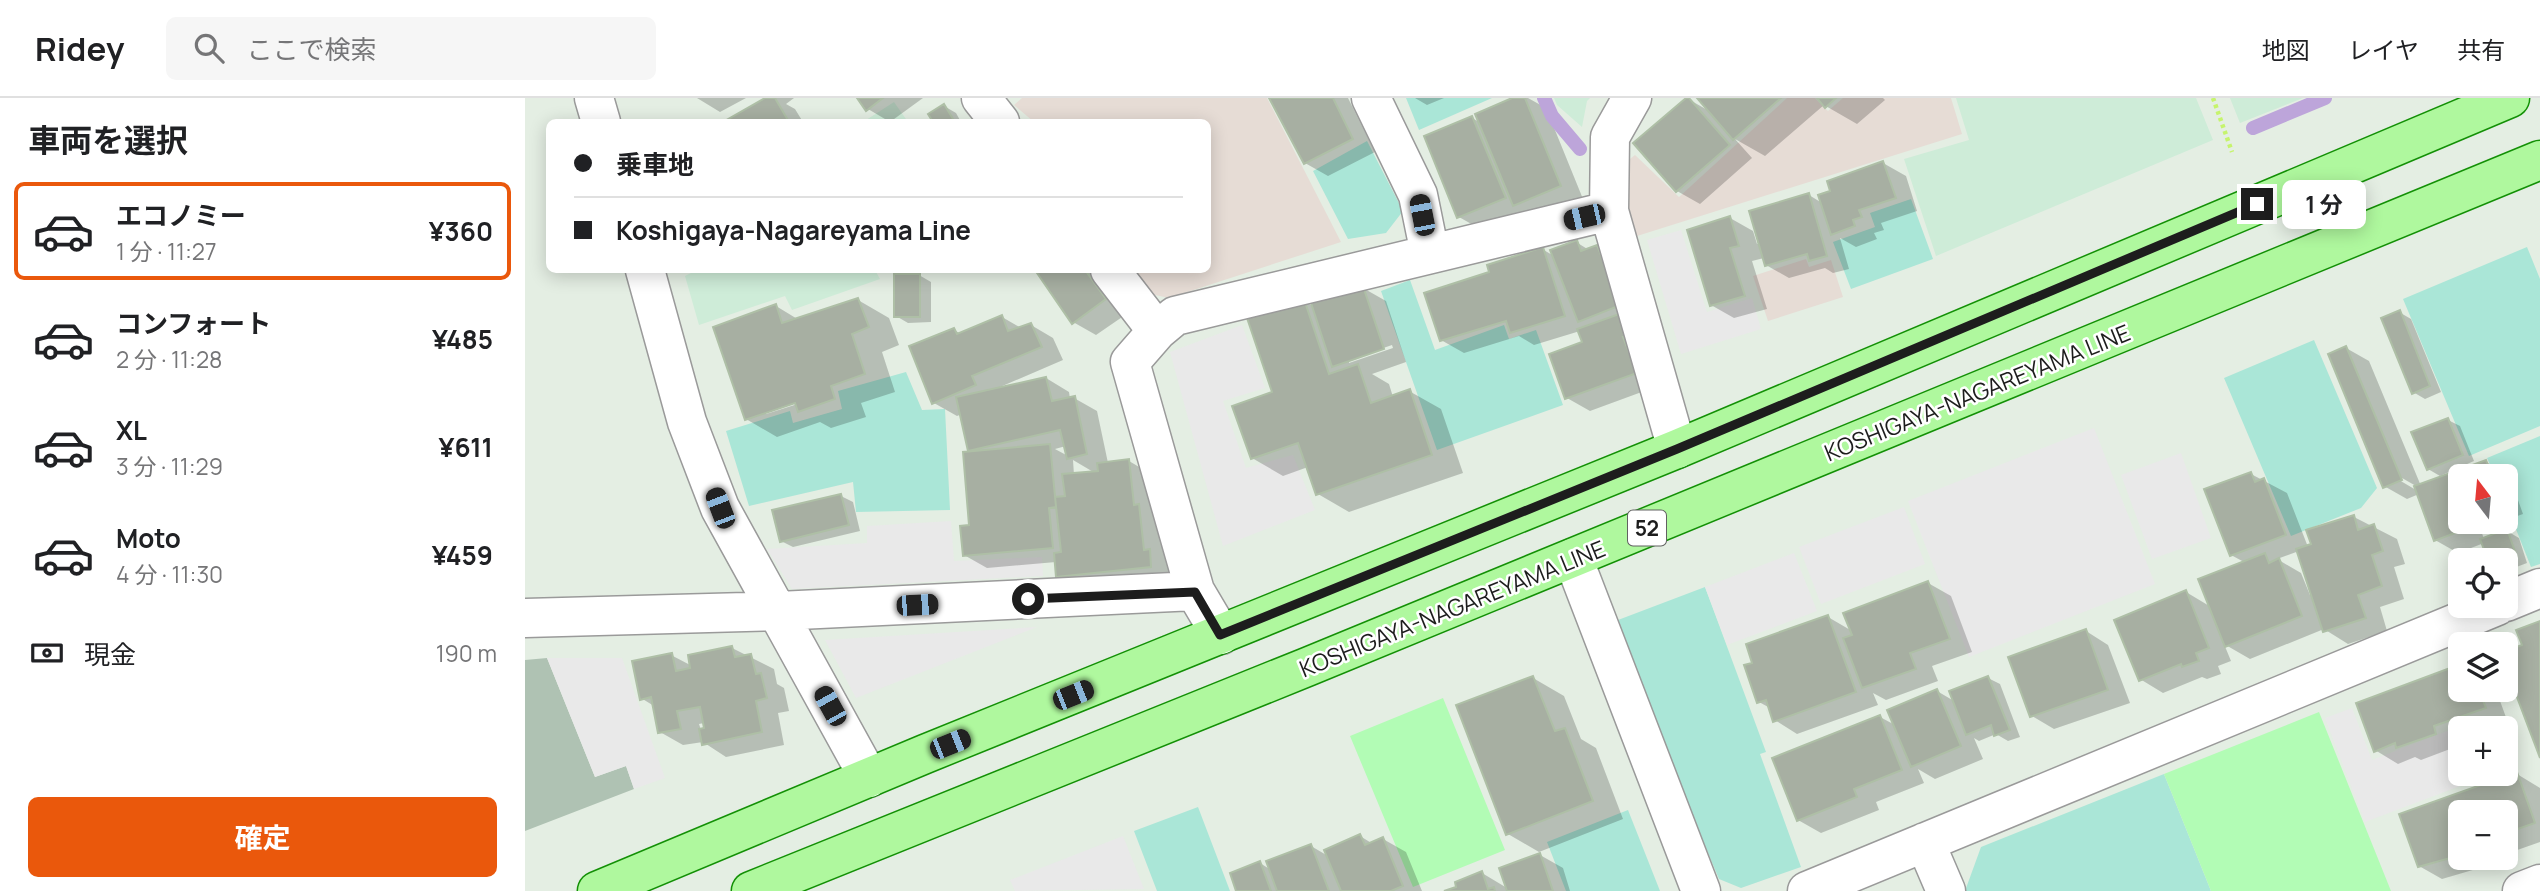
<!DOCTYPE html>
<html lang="ja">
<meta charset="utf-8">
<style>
body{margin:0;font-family:Manrope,"Noto Sans JP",sans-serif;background:#f6f6f6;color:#202124;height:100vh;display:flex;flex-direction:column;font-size:26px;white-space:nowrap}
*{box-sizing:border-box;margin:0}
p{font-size:23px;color:#757577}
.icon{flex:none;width:38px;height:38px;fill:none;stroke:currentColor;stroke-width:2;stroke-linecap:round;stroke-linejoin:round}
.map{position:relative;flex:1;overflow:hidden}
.sheet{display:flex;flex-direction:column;background:#fff;width:525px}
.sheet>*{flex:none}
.banner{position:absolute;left:21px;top:21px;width:665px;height:154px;border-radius:10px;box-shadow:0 4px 18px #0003;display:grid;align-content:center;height:154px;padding:0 28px;background:#fff}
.needle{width:46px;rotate:344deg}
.tools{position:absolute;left:1923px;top:366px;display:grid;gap:14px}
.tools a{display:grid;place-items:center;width:70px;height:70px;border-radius:10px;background:#fff;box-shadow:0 4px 18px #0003;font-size:35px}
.end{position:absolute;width:32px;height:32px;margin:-16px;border:9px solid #1d1d1d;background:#fff;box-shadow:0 0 0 4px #fff}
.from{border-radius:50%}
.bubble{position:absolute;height:49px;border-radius:10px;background:#fff;box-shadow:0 4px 18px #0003;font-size:23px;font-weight:700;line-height:49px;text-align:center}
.car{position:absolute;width:21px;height:42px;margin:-21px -10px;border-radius:9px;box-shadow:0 0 5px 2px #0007;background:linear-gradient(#222 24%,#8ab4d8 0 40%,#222 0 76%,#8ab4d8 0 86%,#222 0)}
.banner b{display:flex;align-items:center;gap:24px;height:66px;font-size:26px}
.banner b+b{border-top:2px solid #e0e0e0}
.banner i{width:18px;height:18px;background:#202124}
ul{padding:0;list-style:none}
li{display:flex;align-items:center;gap:21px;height:98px;margin:0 14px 10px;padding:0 14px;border:4px solid transparent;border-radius:10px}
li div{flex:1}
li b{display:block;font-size:26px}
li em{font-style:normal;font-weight:700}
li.selected{border-color:#ea580c}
li>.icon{width:63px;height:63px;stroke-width:1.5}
h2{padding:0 28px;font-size:32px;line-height:84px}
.pay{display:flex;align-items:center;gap:18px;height:77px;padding:0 28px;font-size:26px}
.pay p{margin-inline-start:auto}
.cta{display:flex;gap:14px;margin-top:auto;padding:14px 28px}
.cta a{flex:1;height:80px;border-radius:10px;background:#ea580c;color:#fff;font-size:28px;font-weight:700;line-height:80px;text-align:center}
header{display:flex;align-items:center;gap:42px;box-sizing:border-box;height:98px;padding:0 35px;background:#fff;border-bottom:2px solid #e0e0e0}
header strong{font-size:33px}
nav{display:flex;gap:38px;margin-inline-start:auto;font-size:24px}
.search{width:490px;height:63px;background:#f6f6f6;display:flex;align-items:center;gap:18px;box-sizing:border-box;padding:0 24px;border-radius:10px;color:#757577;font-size:26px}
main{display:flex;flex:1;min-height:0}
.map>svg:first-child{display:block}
.industrial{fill:#e6dcd5}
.construction{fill:#afc2b3}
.farmland{fill:#ceecd8}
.grass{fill:#aae6d7}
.sand{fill:#b2fcb5}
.parking{fill:#e9e9e9}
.shadow{fill:#0003;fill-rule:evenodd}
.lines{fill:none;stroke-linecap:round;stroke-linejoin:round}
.stream{stroke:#bda5da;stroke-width:14}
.building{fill:#a7afa2;stroke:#aebfa6;stroke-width:2}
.minor-casing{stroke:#9a9a9a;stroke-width:41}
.major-casing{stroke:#139006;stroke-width:41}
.path{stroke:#c6f46d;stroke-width:4.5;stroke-dasharray:3.5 3.5;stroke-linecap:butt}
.minor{stroke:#fff;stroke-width:38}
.major{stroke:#aff89e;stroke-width:38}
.route{stroke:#1d1d1d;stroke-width:9}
.labels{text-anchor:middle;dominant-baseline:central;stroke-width:5;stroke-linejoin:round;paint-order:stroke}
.shield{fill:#fff;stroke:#616161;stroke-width:2}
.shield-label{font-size:21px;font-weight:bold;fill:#1d1d1d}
.street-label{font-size:23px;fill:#1d1d1d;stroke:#fff}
</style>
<header>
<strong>Ridey</strong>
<div class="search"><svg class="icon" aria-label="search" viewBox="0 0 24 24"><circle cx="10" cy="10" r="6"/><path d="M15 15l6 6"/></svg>ここで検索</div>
<nav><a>地図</a><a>レイヤ</a><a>共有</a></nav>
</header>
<main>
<section class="sheet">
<h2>車両を選択</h2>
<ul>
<li class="selected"><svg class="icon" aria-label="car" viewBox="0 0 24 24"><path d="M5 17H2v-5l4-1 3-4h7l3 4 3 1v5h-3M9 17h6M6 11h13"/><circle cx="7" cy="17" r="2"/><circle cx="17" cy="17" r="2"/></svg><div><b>エコノミー</b><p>1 分 · 11:27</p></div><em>¥360</em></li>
<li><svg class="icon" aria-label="car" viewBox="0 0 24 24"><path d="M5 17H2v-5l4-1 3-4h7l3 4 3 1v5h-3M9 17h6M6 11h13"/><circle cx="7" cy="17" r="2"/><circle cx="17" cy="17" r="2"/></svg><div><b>コンフォート</b><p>2 分 · 11:28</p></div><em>¥485</em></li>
<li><svg class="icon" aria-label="car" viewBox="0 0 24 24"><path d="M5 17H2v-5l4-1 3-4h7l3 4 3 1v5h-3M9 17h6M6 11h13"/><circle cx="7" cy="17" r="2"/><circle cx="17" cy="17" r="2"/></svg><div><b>XL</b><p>3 分 · 11:29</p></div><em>¥611</em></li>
<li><svg class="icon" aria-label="car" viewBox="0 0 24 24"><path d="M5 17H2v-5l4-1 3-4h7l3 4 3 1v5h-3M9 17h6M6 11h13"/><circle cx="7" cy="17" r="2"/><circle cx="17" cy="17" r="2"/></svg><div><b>Moto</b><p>4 分 · 11:30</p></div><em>¥459</em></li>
</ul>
<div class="pay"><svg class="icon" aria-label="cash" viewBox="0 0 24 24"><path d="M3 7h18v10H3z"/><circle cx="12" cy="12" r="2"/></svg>現金<p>190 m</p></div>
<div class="cta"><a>確定</a></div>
</section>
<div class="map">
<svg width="2015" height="793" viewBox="0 0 2015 793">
<rect width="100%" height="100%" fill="#e4eee3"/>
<!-- industrial -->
<path class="industrial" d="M 497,0 L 742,0 L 816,144 L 644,200 L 626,196 L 611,172 L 682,172 L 682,24 L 509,24 L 489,7 Z
M 1262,0 L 1290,0 L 1303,13 L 1318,0 L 1426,0 L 1437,36 L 1112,138 L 1098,110 L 1100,65 L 1110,57 L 1154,99 Z
M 1281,161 L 1284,169 L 1306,162 L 1318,199 L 1243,223 L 1228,178 Z"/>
<!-- construction -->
<path class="construction" d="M 22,560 L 70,679 L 101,668 L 109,691 L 0,733 L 0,562 Z"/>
<!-- farmland -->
<path class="farmland" d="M 1029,0 L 1065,0 L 1062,3 L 1057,29 L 1032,7 Z
M 1431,0 L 1671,0 L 1688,42 L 1411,158 L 1379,61 L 1444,42 Z
M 1705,0 L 1778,0 L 1715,25 Z
M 369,4 L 383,24 L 338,24 Z
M 172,172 L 350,172 L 355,181 L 267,212 L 260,198 L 174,227 L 160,178 Z"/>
<!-- grass -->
<path class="grass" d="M 881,0 L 967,0 L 894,32 Z
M 842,43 L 878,113 L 861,135 L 823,141 L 788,73 Z
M 1386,101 L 1408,161 L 1326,191 L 1308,144 L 1350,129 L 1345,115 Z
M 2002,149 L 2015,181 L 2015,328 L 1944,358 L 1878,201 Z
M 885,182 L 910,252 L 979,227 L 984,241 L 1011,232 L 1038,307 L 912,352 L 856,193 Z
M 1789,242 L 1852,390 L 1836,410 L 1766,438 L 1699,280 Z
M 381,274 L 397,312 L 420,311 L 425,412 L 331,414 L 328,384 L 224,408 L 201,333 L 265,313 L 268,325 L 317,311 L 313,293 Z
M 2015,338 L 2015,466 L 2006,469 L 1981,406 L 1981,378 L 1970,378 L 1962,360 Z
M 1180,489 L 1241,654 L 1235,656 L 1276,769 L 1216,790 L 1194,781 L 1154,686 L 1093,522 Z
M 1639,676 L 1686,793 L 1440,793 L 1456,749 Z
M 673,709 L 705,793 L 632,793 L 609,733 Z
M 1103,712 L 1135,793 L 1041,793 L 1022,744 Z"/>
<!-- sand -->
<path class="sand" d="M 918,600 L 980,752 L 888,789 L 825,638 Z
M 1794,614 L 1866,793 L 1686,793 L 1639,676 Z"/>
<!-- parking -->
<path class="parking" d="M 1156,132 L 1182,214 L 1227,200 L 1236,231 L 1156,256 L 1122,142 Z
M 717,227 L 740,290 L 698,303 L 721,370 L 768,357 L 790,412 L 698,448 L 645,254 Z
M 1569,330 L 1630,486 L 1444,559 L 1383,403 Z
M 1656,355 L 1686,440 L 1627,461 L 1596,377 Z
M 1379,409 L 1400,466 L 1296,506 L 1274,449 Z
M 426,423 L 429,463 L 517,459 L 518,478 L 267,491 L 242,451 L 342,445 L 342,428 Z
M 1269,455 L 1292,513 L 1202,547 L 1180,489 Z
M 512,529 L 331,600 L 300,542 Z
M 22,560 L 97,560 L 140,680 L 109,691 L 101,668 L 70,679 Z
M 1827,610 L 1847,662 L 1961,618 L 1966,630 L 1936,630 L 1936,676 L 1967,676 L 1840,724 L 1800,620 Z
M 598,738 L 619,791 L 490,793 L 485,782 Z"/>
<!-- shadow -->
<path class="shadow" d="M 172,0 L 221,0 L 195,14 Z
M 239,0 L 269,0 L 261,6 L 270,11 L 278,24 L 201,24 L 241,1 Z
M 334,0 L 398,0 L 365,24 L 343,11 Z
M 746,0 L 823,0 L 850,54 L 803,78 L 780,65 Z
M 890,0 L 919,0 L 902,7 Z
M 992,0 L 1003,0 L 1021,10 L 1058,101 L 957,132 L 934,119 L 947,20 L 956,25 Z
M 1174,0 L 1358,0 L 1360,2 L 1332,26 L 1299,7 L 1240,58 L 1210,41 L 1227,60 L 1175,106 L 1152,93 L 1163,1 L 1186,14 Z
M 419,8 L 431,15 L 436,24 L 410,24 L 405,16 Z
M 1358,65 L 1381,78 L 1392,113 L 1356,125 L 1359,132 L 1349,135 L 1352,141 L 1331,149 L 1315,140 L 1324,171 L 1308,175 L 1300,170 L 1264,180 L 1241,167 L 1239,160 L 1227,163 L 1242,211 L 1209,220 L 1186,207 L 1205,120 L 1228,133 L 1232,146 L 1235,145 L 1284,97 L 1297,105 Z
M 1051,144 L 1064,152 L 1072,149 L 1095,162 L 1133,288 L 1065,313 L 1042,300 L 1060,245 L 1055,233 L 1009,247 L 994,238 L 939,255 L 916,242 L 966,175 L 1017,151 L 1029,158 Z
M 512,172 L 572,172 L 603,215 L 571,237 L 548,224 Z
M 394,177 L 406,184 L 406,224 L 383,225 L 371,218 Z
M 838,190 L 861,203 L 881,264 L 847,276 L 864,286 L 868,299 L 884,293 L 916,311 L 938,375 L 824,414 L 793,396 L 783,369 L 758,378 L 727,360 L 778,203 L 786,207 ZM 867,247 L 868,250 L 824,265 L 824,262 Z
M 333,202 L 364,220 L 374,247 L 357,254 L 370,294 L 336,305 L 341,319 L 306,330 L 295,324 L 252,339 L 221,321 L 251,208 L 274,222 ZM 278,300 L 279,304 L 241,316 L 241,313 Z
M 1874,214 L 1886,221 L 1916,294 L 1900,301 L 1888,294 Z
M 477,219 L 496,230 L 506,227 L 528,240 L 538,262 L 475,289 L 475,291 L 521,280 L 544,294 L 545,301 L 549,300 L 572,313 L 583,365 L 604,363 L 626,376 L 637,421 L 641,463 L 647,466 L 649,481 L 555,491 L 533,478 L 531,464 L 462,470 L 439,457 L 446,429 L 446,355 L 437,316 L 432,318 L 409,305 L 429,232 L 436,236 ZM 541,348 L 543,358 L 530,351 ZM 548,362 L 570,375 L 549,377 Z
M 1821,250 L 1844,263 L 1896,388 L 1961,364 L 1984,377 L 1998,416 L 1981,422 L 1981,378 L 1936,378 L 1936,424 L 1953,424 L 1959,441 L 1982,433 L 1994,440 L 2002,465 L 1981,473 L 1981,462 L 1959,445 L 1933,455 L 1910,442 L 1894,396 L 1882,401 L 1859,388 ZM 1870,376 L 1891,388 L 1891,392 L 1869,379 Z
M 1923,322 L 1935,328 L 1949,363 L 1915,378 L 1903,371 Z
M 1726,376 L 1762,395 L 1783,449 L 1829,419 L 1872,441 L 1880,466 L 1869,469 L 1879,501 L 1855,509 L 1862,533 L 1823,546 L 1799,531 L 1725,561 L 1699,546 L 1706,563 L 1693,568 L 1696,576 L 1682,581 L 1677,579 L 1638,595 L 1615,581 L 1661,494 L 1686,509 L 1719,464 L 1706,457 ZM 1774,453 L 1788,496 L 1785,497 L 1776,475 L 1752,461 Z
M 316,398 L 328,404 L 335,433 L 268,449 L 256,443 Z
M 1403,485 L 1426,498 L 1447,554 L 1407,568 L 1413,583 L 1361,602 L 1348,595 L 1353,607 L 1272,636 L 1250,622 L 1245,610 L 1234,604 L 1230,566 L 1303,519 L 1327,533 Z
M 1561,533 L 1583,547 L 1605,605 L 1529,631 L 1507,618 Z
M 207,550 L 249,571 L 252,586 L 259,590 L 264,613 L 253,615 L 259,647 L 201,659 L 178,644 L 158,647 L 135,634 L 129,608 L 116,600 L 146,557 L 167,568 ZM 179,625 L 181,631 L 176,632 L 174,626 Z
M 1008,580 L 1039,598 L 1056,641 L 1071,650 L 1098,721 L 1014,754 L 983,736 Z
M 1463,580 L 1475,586 L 1495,639 L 1483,643 L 1471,636 L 1454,643 L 1449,640 L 1458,661 L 1410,681 L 1393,671 L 1399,685 L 1351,704 L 1354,712 L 1296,735 L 1273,722 L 1355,619 L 1370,627 L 1412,593 L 1429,603 Z
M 1936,592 L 1971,592 L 1982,622 L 1962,630 L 1936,630 L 1936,639 L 1931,641 L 1933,648 L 1896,662 L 1890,659 L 1873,666 L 1850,652 Z
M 1992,676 L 2015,690 L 2015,744 L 1981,756 L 1981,714 L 1936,714 L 1936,760 L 1973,760 L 1975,764 L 1917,781 L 1894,768 L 1876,717 Z
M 835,738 L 848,746 L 858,741 L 881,754 L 897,793 L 713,793 L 735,765 L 746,772 L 786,748 L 803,758 Z
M 1015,757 L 1038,770 L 1045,793 L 924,793 L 957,775 L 982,790 Z"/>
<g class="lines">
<!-- stream -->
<path class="stream" d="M 1019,0 L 1027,18 L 1055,51
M 1728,30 L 1800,0"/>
</g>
<!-- building -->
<path class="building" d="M 240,0 L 250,0 L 264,24 L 198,24 Z
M 332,0 L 358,0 L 341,13 Z
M 744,0 L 808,0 L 828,41 L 779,66 Z
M 987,0 L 1000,0 L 1036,88 L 988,108 L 950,16 Z
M 1161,0 L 1164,0 L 1205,47 L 1151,94 L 1108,45 Z
M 1172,0 L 1256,0 L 1208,42 Z
M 1292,0 L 1311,0 L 1300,10 Z
M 419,6 L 428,21 L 423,24 L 408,24 L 403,16 Z
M 947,18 L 981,100 L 932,120 L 899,38 Z
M 1358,63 L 1371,100 L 1334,112 L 1337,119 L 1328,122 L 1330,128 L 1306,137 L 1293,97 L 1305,93 L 1302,83 Z
M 1284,95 L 1302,158 L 1284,163 L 1282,156 L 1240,168 L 1224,113 Z
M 1205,118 L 1214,148 L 1205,150 L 1220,198 L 1185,208 L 1162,132 Z
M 1052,142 L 1056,153 L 1072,147 L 1096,207 L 1053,224 L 1025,152 Z
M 1018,149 L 1040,218 L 985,235 L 981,223 L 915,243 L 899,195 L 964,174 L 962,167 Z
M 510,172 L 560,172 L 581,201 L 547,226 Z
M 369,176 L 395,176 L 395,219 L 369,219 Z
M 838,188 L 859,251 L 807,269 L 786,205 Z
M 333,200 L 344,229 L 327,236 L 340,276 L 306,288 L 310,301 L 273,314 L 270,305 L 220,322 L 188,229 L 251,206 L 257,225 Z
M 779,201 L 804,276 L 833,266 L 846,305 L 885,291 L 907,357 L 791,397 L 773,345 L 726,361 L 707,308 L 747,294 L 722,220 Z
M 1875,212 L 1905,288 L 1887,296 L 1856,220 Z
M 1097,215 L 1105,237 L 1098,239 L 1112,275 L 1040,301 L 1024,256 L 1057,244 L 1052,231 Z
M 477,217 L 483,233 L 506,225 L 517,249 L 447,278 L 451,287 L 407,306 L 384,248 L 429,230 L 432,236 Z
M 1821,248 L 1877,382 L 1858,390 L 1803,256 Z
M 521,279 L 527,303 L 550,298 L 562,356 L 542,361 L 535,332 L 443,353 L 431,299 Z
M 1923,320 L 1938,357 L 1902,372 L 1886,334 Z
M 525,346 L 531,409 L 524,410 L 528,450 L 438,458 L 435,428 L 444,427 L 438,354 Z
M 604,361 L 609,407 L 614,406 L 619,452 L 625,451 L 626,469 L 531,479 L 529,455 L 536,454 L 530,399 L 540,398 L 537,376 L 573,373 L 572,365 Z
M 1961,362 L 1967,378 L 1936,378 L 1936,409 L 1931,411 L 1938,432 L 1909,443 L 1889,388 Z
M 1726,374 L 1730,384 L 1739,380 L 1761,437 L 1705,458 L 1679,391 Z
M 316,396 L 324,427 L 255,444 L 247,412 Z
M 1829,417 L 1833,432 L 1849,426 L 1858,453 L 1847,457 L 1857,488 L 1833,497 L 1841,520 L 1798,534 L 1771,451 L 1786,446 L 1781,432 Z
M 1982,431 L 1992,459 L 1981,463 L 1963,462 L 1955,441 Z
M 1740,455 L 1744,465 L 1754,460 L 1777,518 L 1700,549 L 1673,481 Z
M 1403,483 L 1425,541 L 1385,555 L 1391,571 L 1337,590 L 1318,540 L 1327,537 L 1318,515 Z
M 1661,492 L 1684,550 L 1671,555 L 1674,563 L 1657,569 L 1656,566 L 1614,583 L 1589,522 Z
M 1303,517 L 1331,594 L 1248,624 L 1241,602 L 1232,605 L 1219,567 L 1227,565 L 1221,546 Z
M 2015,523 L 2015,660 L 1981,570 L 1981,553 L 1997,547 L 1991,532 Z
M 1561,531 L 1583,592 L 1505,619 L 1483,559 Z
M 207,548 L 210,559 L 226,556 L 231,576 L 236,575 L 242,600 L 231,603 L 237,634 L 177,647 L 174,631 L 179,630 L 175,609 L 152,613 L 156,631 L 133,635 L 126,599 L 115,602 L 107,563 L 147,555 L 151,573 L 165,570 L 163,557 Z
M 1936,566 L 1936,592 L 1954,592 L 1961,610 L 1909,628 L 1911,636 L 1871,650 L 1870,645 L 1849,654 L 1831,605 Z
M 1008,578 L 1030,633 L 1040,630 L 1068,703 L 981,737 L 931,607 Z
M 1463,578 L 1485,632 L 1469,638 L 1466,627 L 1441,637 L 1424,593 Z
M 1412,591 L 1436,648 L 1386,669 L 1362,612 Z
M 1355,617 L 1377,672 L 1329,691 L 1332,699 L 1272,723 L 1247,660 Z
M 1992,674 L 2010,725 L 1981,735 L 1981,714 L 1936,714 L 1936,757 L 1893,769 L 1874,716 Z
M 835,736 L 840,747 L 858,739 L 878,788 L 866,793 L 816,793 L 799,752 Z
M 786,746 L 804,793 L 752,793 L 741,763 Z
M 1015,755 L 1028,793 L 982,793 L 974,770 Z
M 735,763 L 746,793 L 711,793 L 705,775 Z
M 957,773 L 963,791 L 969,789 L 970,793 L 919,793 L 931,789 L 930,784 Z"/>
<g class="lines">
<!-- minor casing -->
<g class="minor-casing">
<path id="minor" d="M 69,0 L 76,24
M 456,0 L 475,24
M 846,0 L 893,97 L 905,156
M 1107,0 L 1085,39 L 1084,113 L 1152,351
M 120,172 L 162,324 L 195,410 L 344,680
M 585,172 L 632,233
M 1048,460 L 1176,793
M 670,493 L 605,264 L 632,233 L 650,218 L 1084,113
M 1981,504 L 2015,490
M 0,520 L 253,513 L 670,493 L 696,537
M 1400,744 L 1421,793
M 1282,793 L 1972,508
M 1997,793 L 2015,786"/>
</g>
<!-- major casing -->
<g class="major-casing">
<path id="major" d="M 72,793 L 400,656 L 1152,351 L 1985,0
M 226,793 L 782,569 L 2015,62"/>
</g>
<!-- path -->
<path class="path" d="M 1688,0 L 1707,54"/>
<!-- minor -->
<use href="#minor" class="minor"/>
<!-- major -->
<use href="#major" class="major"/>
</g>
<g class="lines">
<!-- route -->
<path class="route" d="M 503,501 L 670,494 L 695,537 L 1152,351 L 1732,106"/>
</g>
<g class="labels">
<!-- shield labels -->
<rect class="shield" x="1103" y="412.5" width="38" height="35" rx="5"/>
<g class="shield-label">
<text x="1122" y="430">52</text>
</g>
<!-- street labels -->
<g class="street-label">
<text transform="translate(1452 294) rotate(-22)">KOSHIGAYA-NAGAREYAMA LINE</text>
<text transform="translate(927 510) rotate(-22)">KOSHIGAYA-NAGAREYAMA LINE</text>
</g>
</g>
</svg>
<div class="tools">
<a><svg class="needle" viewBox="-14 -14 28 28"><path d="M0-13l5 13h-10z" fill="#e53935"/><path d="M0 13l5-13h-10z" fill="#757577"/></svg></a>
<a><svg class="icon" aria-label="locate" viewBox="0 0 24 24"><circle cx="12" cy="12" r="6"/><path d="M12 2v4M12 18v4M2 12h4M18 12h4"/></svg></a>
<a><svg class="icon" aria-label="layers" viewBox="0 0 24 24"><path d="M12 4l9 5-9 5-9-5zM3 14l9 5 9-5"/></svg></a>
<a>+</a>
<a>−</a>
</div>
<i class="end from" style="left:503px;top:501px"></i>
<i class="end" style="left:1732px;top:106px"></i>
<div class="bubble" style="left:1757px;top:82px;width:84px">1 分</div>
<i class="car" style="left:897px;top:117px;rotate:349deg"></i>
<i class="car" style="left:1059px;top:119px;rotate:257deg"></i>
<i class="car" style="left:195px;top:410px;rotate:339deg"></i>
<i class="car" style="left:392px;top:507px;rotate:87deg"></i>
<i class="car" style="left:548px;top:597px;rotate:68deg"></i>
<i class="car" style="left:305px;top:608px;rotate:331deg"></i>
<i class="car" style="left:425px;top:646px;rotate:68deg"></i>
<div class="banner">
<b><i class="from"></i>乗車地</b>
<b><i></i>Koshigaya-Nagareyama Line</b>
</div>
</div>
</main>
